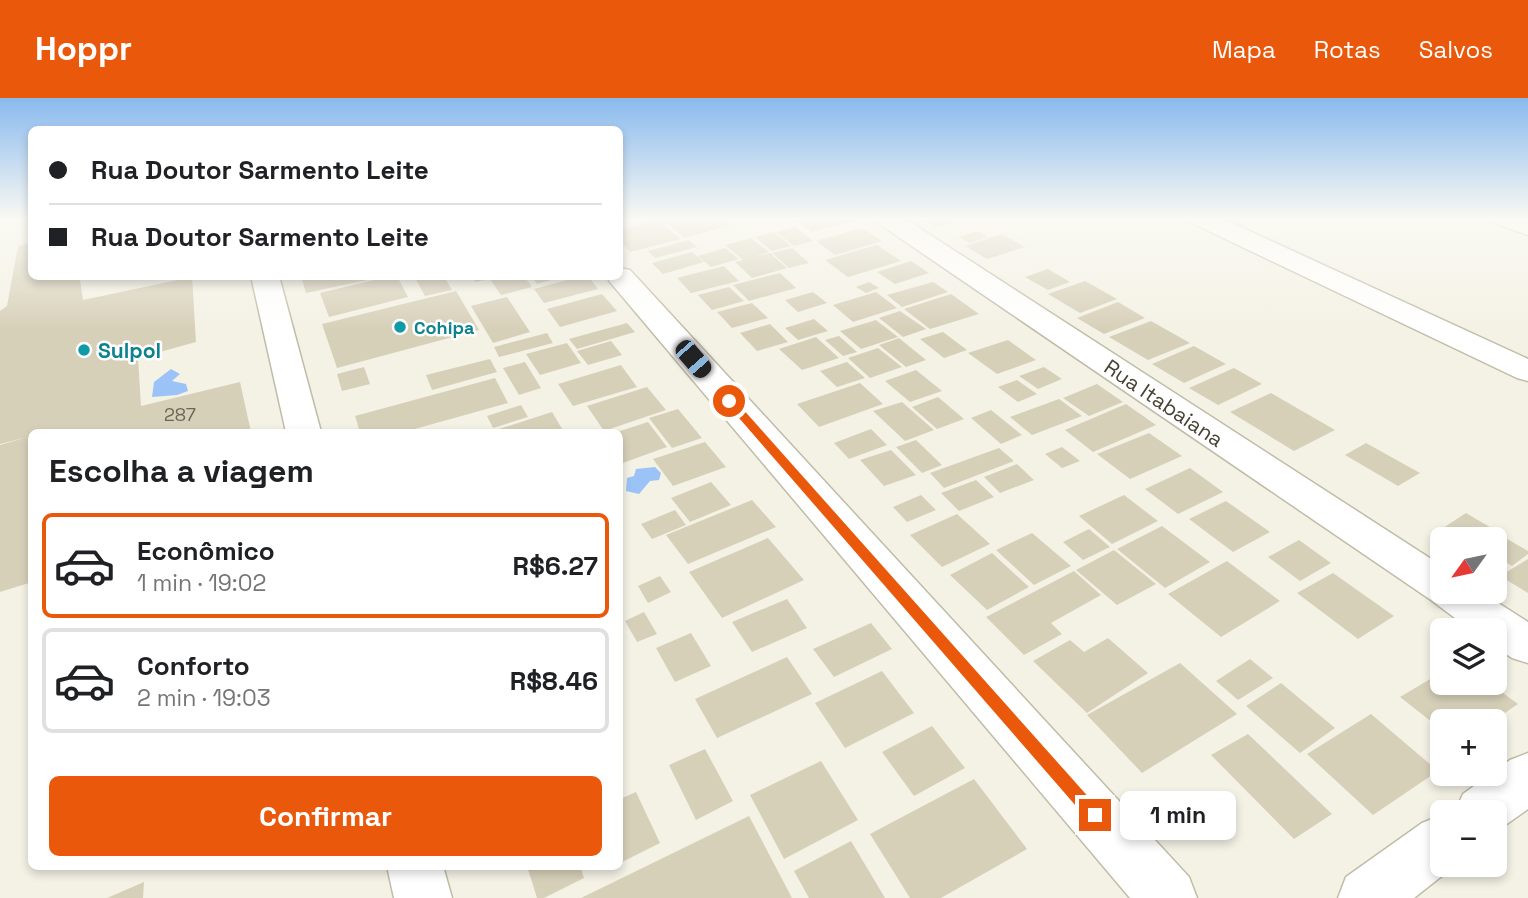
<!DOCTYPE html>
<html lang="pt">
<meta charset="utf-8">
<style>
body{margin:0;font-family:"Space Grotesk",sans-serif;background:#f6f6f6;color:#202124;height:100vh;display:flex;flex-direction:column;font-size:26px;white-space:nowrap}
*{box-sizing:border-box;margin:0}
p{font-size:23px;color:#757577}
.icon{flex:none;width:38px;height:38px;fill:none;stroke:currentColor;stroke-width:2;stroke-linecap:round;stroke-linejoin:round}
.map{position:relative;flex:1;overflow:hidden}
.side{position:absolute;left:28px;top:331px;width:595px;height:441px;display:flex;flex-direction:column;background:#fff;border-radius:10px;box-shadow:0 4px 10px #0003}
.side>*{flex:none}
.guide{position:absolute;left:28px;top:28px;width:595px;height:154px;border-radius:10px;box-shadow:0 4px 10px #0003;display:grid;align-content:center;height:154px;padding:0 21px;background:#fff}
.needle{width:46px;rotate:237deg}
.buttons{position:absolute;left:1430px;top:429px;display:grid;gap:14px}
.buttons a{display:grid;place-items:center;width:77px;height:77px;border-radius:10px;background:#fff;box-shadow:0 4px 10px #0003;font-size:35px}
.end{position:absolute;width:32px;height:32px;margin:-16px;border:9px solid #ea580c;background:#fff;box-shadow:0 0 0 4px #fff}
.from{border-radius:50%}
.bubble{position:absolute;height:49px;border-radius:10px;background:#fff;box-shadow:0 4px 10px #0003;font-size:23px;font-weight:800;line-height:49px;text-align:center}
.car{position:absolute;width:21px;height:42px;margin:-21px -10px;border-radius:9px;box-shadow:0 0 5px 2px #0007;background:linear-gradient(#222 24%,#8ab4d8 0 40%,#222 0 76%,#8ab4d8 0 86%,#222 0)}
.guide b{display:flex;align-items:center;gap:24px;height:66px;font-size:26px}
.guide b+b{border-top:2px solid #e0e0e0}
.guide i{width:18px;height:18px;background:#202124}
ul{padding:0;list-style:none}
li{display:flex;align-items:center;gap:21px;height:105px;margin:0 14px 10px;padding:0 7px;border:4px solid #e0e0e0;border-radius:10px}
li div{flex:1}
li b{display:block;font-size:26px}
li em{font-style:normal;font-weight:800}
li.active{border-color:#ea580c}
li>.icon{width:63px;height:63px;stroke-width:1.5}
h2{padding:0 21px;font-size:32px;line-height:84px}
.cta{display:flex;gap:14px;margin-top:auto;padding:14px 21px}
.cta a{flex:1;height:80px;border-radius:10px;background:#ea580c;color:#fff;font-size:28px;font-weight:800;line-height:80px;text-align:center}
header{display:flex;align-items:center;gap:42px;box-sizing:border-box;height:98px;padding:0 35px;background:#ea580c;color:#fff}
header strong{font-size:33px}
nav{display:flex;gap:38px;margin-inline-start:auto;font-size:24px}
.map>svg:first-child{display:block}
.water{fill:#9bc3f7}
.building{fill:#d7d0b9}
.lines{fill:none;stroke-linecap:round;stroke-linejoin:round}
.minor-casing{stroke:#c1bca7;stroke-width:3}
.minor{fill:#fff;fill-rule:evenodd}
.route{fill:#ea580c}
.culture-dot{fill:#0f9aa8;stroke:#fff;stroke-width:2.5}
.labels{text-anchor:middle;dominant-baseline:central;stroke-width:5;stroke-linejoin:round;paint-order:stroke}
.far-culture-label{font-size:18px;font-weight:bold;fill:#0d838f;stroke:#fff;text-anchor:start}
.number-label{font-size:18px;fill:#6b6655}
.culture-label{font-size:21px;font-weight:bold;fill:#0d838f;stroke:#fff;text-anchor:start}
.street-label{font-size:21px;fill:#474334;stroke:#fff}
</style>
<header>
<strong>Hoppr</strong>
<nav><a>Mapa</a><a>Rotas</a><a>Salvos</a></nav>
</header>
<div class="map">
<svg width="1528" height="800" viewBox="0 0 1528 800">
<rect width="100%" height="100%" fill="#f4f2e5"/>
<!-- water -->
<path class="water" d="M 171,271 L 180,276 L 172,283 L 186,286 L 188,293 L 177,297 L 152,299 L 154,284 Z
M 655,369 L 661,375 L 659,382 L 650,383 L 639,396 L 626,393 L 627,380 L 634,378 L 636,371 Z"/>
<!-- building -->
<path class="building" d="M 723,120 L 732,127 L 684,140 L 662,121 Z
M 792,120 L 861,120 L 861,121 L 812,134 Z
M 930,120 L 940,120 L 949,125 L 936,129 L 923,122 Z
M 658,122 L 680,141 L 630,154 L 620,143 L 620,131 Z
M 795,129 L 813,143 L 794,148 L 776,134 Z
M 862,130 L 882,143 L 835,157 L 816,143 Z
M 977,133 L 988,139 L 970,145 L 959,139 Z
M 774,134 L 791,148 L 772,153 L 755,139 Z
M 1002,136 L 1025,149 L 987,161 L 965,148 Z
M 751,140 L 769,154 L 751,160 L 770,155 L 787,170 L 752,180 L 735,164 L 743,162 L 725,147 Z
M 689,142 L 697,149 L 655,160 L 648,153 Z
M 32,145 L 32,178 L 91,178 L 80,182 L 83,202 L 192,179 L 196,244 L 138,260 L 141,308 L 240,284 L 251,334 L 32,334 L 32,484 L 0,494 L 0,347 L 28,339 L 0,346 L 0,213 L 7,208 L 18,148 Z
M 877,147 L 901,163 L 848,179 L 825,162 Z
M 725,150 L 739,161 L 711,169 L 698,158 Z
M 792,150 L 809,165 L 789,170 L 772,155 Z
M 692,154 L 704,164 L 663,176 L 652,165 Z
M 911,163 L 929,175 L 895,186 L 877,174 Z
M 724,168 L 739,183 L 691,195 L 677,180 Z
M 1048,171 L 1070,184 L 1048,192 L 1025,179 Z
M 780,175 L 796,190 L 749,203 L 733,187 Z
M 301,178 L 376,178 L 376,180 L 306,195 Z
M 391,178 L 397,178 L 408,199 L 329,219 L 320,195 Z
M 414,178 L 444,178 L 452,192 L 425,198 Z
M 474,178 L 524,178 L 532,189 L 501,197 L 490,181 L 475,184 L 472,179 Z
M 531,178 L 561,178 L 562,179 L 537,186 Z
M 582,178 L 588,178 L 598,191 L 544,205 L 534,191 Z
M 1085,183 L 1117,201 L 1080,215 L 1048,196 Z
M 869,184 L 879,190 L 866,195 L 856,189 Z
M 933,184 L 948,194 L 902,209 L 887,197 Z
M 729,189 L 744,203 L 712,212 L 698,197 Z
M 456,193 L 479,232 L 337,270 L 322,226 Z
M 813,194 L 827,205 L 798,214 L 785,202 Z
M 876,194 L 897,210 L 853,224 L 833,207 Z
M 602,196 L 617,213 L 560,229 L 547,211 Z
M 951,196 L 979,216 L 930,231 L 904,211 Z
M 507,199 L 530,234 L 493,245 L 471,208 Z
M 1118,204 L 1145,220 L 1104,236 L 1077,220 Z
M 752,205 L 768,220 L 732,230 L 717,214 Z
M 900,213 L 926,231 L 903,239 L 879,220 Z
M 814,221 L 828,233 L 798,242 L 785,230 Z
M 876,222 L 898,239 L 861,251 L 840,233 Z
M 1151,223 L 1190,245 L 1148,262 L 1109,239 Z
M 627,225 L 635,234 L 577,251 L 569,241 Z
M 770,226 L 788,244 L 757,253 L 740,235 Z
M 943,234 L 967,252 L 944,260 L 920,241 Z
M 547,235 L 553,245 L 499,259 L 494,249 Z
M 839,238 L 857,254 L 843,258 L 825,242 Z
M 816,239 L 839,260 L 802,272 L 779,251 Z
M 899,240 L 926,262 L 906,269 L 879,247 Z
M 1008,242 L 1036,262 L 997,276 L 968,255 Z
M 611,243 L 622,257 L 588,267 L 577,253 Z
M 567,245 L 581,265 L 540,277 L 526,256 Z
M 1194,248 L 1226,266 L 1184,285 L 1152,266 Z
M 878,250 L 902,269 L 870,280 L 848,260 Z
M 490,261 L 497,274 L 432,292 L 426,277 Z
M 525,264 L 541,290 L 519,297 L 503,270 Z
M 847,264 L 865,280 L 837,289 L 820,273 Z
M 621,267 L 637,289 L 573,308 L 558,286 Z
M 364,269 L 370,286 L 342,293 L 337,276 Z
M 1044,269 L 1062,281 L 1038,291 L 1019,278 Z
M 1234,270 L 1262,286 L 1218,307 L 1189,290 Z
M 916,272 L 942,293 L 910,304 L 885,283 Z
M 495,280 L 508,305 L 404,334 L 360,334 L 355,318 Z
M 1017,282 L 1037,296 L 1018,304 L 998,289 Z
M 860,285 L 883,306 L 819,329 L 797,306 Z
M 1097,286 L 1123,304 L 1089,318 L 1063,300 Z
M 647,289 L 666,312 L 604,333 L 587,308 Z
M 1271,295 L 1335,332 L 1294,353 L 1230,314 Z
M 938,299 L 964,321 L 937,331 L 912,309 Z
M 1059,301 L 1082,318 L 1032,337 L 1010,319 Z
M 902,304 L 934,332 L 905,343 L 873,313 Z
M 1126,306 L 1156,327 L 1093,354 L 1065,332 Z
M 521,307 L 528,319 L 493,330 L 487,318 Z
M 678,311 L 702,340 L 672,350 L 649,320 Z
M 991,312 L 1022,337 L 1001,346 L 971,320 Z
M 552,314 L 564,334 L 490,334 Z
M 648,324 L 667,349 L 620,366 L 620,333 Z
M 871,331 L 887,347 L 849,361 L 834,345 Z
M 1149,335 L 1182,358 L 1130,381 L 1097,356 Z
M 916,342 L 942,367 L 922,375 L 896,349 Z
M 705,344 L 726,369 L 673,388 L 653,361 Z
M 1366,345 L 1420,375 L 1398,388 L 1345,357 Z
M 1062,349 L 1080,363 L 1062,370 L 1045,356 Z
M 999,350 L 1014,363 L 944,390 L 930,375 Z
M 891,352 L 916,377 L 884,388 L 860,362 Z
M 1017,366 L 1034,382 L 1000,395 L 984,379 Z
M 1190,370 L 1223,394 L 1178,416 L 1145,391 Z
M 976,382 L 994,399 L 959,413 L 941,395 Z
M 711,384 L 731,407 L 690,424 L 671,400 Z
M 921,397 L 936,412 L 907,424 L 893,409 Z
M 1124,397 L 1158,423 L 1112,446 L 1079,418 Z
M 752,402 L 776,429 L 688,466 L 666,437 Z
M 1226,403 L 1270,434 L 1233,454 L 1189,421 Z
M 675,412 L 686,427 L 652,441 L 641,426 Z
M 1466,415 L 1505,438 L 1494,445 L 1494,441 L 1442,441 L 1442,447 L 1429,439 Z
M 957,416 L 990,446 L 942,469 L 910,437 Z
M 1162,428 L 1210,464 L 1165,490 L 1117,451 Z
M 1089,431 L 1110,449 L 1083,462 L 1063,444 Z
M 1032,435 L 1071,468 L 1034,487 L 996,452 Z
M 768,440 L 804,482 L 722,520 L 689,474 Z
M 1507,441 L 1528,453 L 1528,456 L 1512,468 L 1494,457 L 1494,450 Z
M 1299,442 L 1331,465 L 1300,483 L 1268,459 Z
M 1114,452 L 1156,486 L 1117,507 L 1076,472 Z
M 992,455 L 1029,489 L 987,512 L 950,477 Z
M 1528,461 L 1528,495 L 1500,478 Z
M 1227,463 L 1280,503 L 1221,539 L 1168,496 Z
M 1074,473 L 1101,497 L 1051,525 L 1062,536 L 1024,557 L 986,519 Z
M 1333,475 L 1394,518 L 1358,541 L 1297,495 Z
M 660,478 L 671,494 L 648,505 L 638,488 Z
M 787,501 L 807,530 L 752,554 L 732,524 Z
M 644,514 L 657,536 L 637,544 L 625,523 Z
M 871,525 L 892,551 L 834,579 L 813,551 Z
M 691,535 L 711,568 L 675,584 L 656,550 Z
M 1108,540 L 1148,575 L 1087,615 L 1033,563 L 1070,542 L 1084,554 Z
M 787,559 L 812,596 L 717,640 L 695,601 Z
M 1250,561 L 1273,580 L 1238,602 L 1216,583 Z
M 1180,565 L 1237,616 L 1142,675 L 1087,617 Z
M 882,573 L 914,615 L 845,650 L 815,605 Z
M 1442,574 L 1442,584 L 1488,584 L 1518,606 L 1493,623 L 1442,623 L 1442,632 L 1400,599 Z
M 1281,585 L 1335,630 L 1300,655 L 1246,608 Z
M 1371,616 L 1438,673 L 1373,717 L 1307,656 Z
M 932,628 L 965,670 L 914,698 L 882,654 Z
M 1248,636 L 1332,716 L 1294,741 L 1211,657 Z
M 705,651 L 733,703 L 696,722 L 669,667 Z
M 821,663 L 858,722 L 784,761 L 750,697 Z
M 974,681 L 1027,751 L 941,800 L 910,800 L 870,736 Z
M 636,694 L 660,745 L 620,765 L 620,701 Z
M 749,718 L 792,800 L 581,800 Z
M 851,743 L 885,800 L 809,800 L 794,773 Z
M 527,768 L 580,768 L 584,780 L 544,800 L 537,800 Z
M 144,784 L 143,800 L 107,800 Z"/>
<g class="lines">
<!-- minor casing -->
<g class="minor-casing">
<path id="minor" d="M 875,120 L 904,120 L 1442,468 L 1442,494 L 1481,494 L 1528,524 L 1528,565 L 1512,560 L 1494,548 L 1494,532 L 1471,532 L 1431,502 L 878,125 Z
M 1189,120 L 1221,120 L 1528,261 L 1528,283 L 1517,280 L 1192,125 Z
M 1492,120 L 1528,120 L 1528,137 L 1495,125 Z
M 620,170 L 630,172 L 1189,779 L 1197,800 L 1130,800 L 610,184 L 607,178 L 620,178 Z
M 251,178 L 279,178 L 321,334 L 286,334 Z
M 1528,655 L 1528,711 L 1494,735 L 1494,714 L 1455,714 L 1463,696 L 1510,662 Z
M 1442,717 L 1442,766 L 1457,766 L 1414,800 L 1338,800 L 1346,779 L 1422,725 Z
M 387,768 L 443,768 L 452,800 L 394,800 Z"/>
</g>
<!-- minor -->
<use href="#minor" class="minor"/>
</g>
<!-- sky -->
<linearGradient id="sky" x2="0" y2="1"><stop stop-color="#89baee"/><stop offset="0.52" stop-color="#faf9f3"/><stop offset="1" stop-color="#faf9f3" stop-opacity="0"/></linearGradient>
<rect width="1528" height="232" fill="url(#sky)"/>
<!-- route -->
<path class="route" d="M 726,300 L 733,300 L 1100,712 L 1103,717 L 1100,723 L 1095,725 L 1089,723 L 726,305 Z"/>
<!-- markers -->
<g class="culture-dot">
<circle cx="400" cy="229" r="7"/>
<circle cx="84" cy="252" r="7"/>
</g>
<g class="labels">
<!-- far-culture labels -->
<g class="far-culture-label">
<text x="414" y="229">Cohipa</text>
</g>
<!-- number labels -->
<g class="number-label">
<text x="180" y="316">287</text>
</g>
<!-- culture labels -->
<g class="culture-label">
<text x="98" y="252">Sulpol</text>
</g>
<!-- street labels -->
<g class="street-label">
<text transform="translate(1164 305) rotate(34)">Rua Itabaiana</text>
</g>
</g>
</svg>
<div class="buttons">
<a><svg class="needle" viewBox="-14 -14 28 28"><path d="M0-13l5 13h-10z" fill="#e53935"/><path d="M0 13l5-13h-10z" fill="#757577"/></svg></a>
<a><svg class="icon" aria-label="layers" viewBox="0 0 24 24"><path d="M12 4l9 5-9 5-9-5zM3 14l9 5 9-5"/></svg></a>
<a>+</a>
<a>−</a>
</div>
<i class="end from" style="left:729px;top:303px"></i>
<i class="end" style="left:1095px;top:717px"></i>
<div class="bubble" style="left:1120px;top:693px;width:116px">1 min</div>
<i class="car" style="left:693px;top:261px;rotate:139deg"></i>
<div class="guide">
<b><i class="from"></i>Rua Doutor Sarmento Leite</b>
<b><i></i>Rua Doutor Sarmento Leite</b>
</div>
<section class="side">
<h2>Escolha a viagem</h2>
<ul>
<li class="active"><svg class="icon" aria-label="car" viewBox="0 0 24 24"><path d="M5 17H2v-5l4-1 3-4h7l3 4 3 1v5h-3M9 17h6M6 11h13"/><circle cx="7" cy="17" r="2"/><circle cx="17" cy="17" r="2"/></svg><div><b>Econômico</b><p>1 min · 19:02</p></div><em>R$6.27</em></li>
<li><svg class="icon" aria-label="car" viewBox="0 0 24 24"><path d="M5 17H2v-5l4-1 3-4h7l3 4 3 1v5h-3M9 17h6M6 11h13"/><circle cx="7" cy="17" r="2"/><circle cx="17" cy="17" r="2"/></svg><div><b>Conforto</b><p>2 min · 19:03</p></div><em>R$8.46</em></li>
</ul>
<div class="cta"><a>Confirmar</a></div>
</section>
</div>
